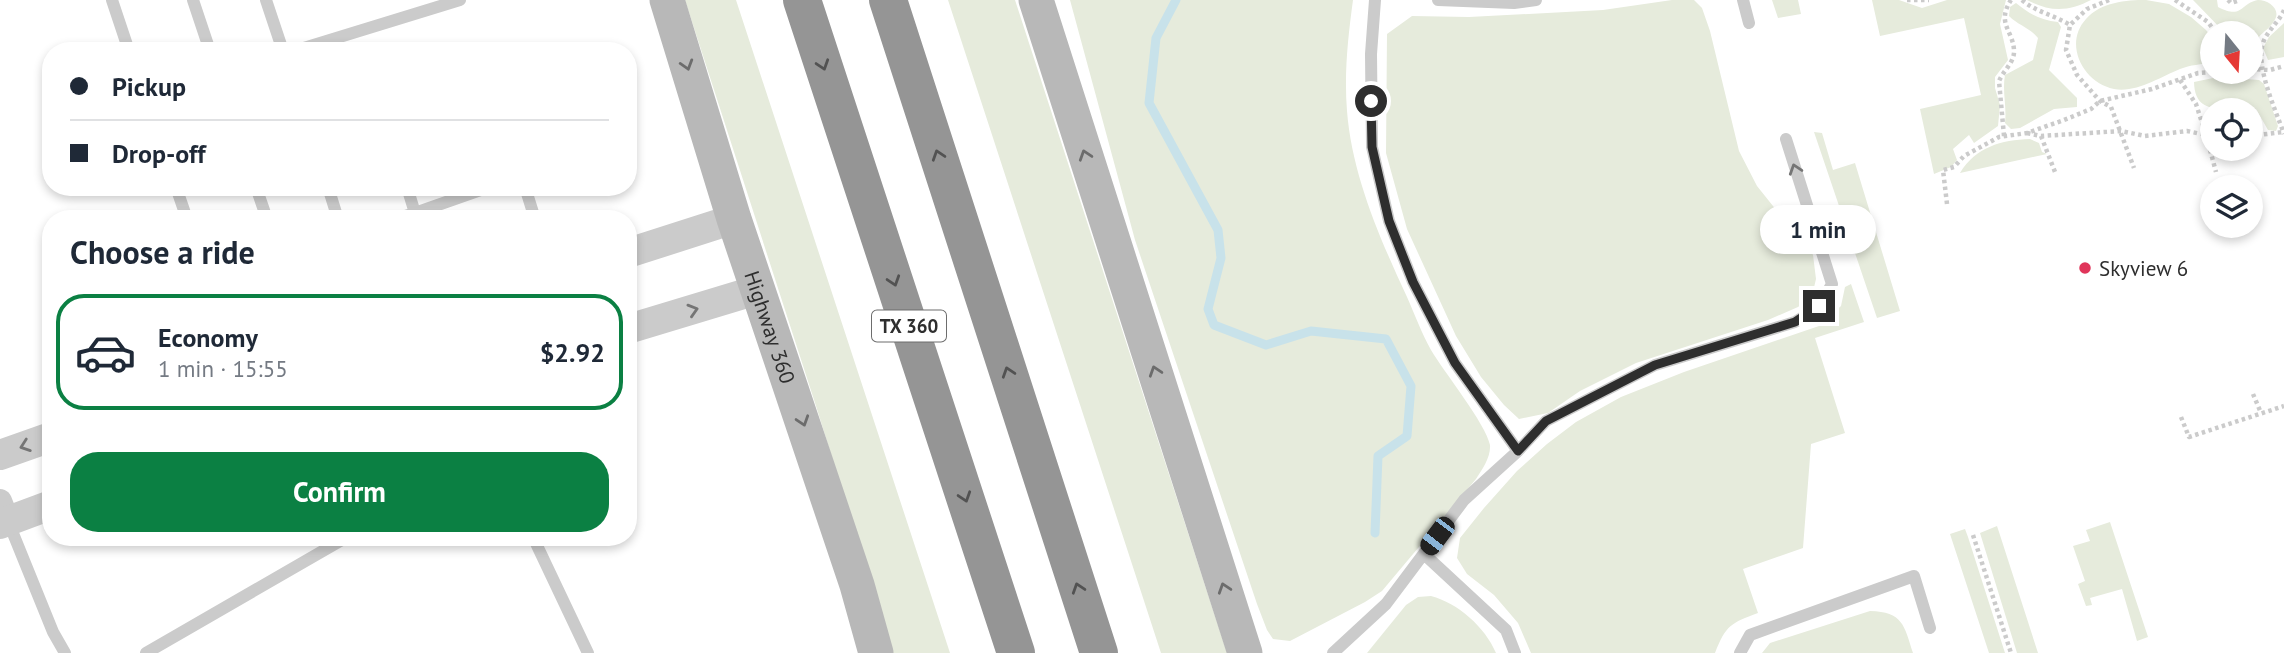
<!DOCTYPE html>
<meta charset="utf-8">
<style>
body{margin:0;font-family:"PT Sans",sans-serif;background:#f6f6f7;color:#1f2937;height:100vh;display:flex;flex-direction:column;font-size:26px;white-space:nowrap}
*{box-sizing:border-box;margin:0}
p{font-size:23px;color:#747a83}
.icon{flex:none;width:38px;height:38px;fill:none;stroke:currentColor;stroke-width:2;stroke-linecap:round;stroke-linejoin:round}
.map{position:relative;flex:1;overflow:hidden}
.drawer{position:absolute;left:42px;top:210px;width:595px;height:336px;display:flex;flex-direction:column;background:#fff;border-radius:28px;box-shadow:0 4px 10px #0003}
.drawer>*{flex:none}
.hud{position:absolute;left:42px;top:42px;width:595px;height:154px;border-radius:28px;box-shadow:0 4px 10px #0003;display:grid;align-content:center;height:154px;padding:0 28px;background:#fff}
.needle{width:46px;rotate:162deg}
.controls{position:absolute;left:2200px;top:21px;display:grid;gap:14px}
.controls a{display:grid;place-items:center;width:63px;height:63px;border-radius:50%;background:#fff;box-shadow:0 4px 10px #0003;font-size:35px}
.end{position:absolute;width:32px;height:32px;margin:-16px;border:9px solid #2e2e2e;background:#fff;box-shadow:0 0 0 4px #fff}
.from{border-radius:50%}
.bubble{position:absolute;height:49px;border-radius:24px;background:#fff;box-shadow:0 4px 10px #0003;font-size:23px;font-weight:700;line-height:49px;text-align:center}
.car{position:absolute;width:21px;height:42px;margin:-21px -10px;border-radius:9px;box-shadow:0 0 5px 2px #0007;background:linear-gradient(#222 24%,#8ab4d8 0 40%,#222 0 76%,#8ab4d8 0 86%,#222 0)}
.hud b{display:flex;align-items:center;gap:24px;height:66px;font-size:26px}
.hud b+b{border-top:2px solid #e0e1e3}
.hud i{width:18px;height:18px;background:#1f2937}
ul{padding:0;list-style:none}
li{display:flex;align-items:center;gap:21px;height:116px;margin:0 14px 10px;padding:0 14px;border:4px solid transparent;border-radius:28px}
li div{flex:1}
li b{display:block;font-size:26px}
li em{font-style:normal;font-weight:700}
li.active{border-color:#0b8043}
li>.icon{width:63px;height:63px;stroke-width:1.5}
h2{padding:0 28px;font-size:32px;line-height:84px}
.cta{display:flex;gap:14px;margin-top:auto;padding:14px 28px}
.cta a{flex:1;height:80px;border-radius:28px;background:#0b8043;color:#fff;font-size:28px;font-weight:700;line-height:80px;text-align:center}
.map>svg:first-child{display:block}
.green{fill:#e6ebdc}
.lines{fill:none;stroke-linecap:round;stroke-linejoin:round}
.stream{stroke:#c8e2ea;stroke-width:9}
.path{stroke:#cbcbcb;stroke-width:4.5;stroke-dasharray:3.5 3.5;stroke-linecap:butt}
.service{stroke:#cbcbcb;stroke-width:12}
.minor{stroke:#cbcbcb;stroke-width:24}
.tertiary{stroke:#cbcbcb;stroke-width:30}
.secondary{stroke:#b8b8b8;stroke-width:35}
.motorway{stroke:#959595;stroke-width:38}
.oneway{stroke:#6c6c6c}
.oneway2{stroke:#525252}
.oneway3{stroke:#757575}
.route{stroke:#2e2e2e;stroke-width:9}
.poi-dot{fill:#e0355a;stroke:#fff;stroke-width:2.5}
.labels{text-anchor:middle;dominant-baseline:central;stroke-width:7;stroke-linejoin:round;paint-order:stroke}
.shield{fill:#fff;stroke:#6d6d6d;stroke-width:2}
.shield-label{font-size:19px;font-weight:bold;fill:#2e2e2e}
.poi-label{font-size:21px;fill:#2e2e2e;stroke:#fff;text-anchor:start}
.street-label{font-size:21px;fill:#2e2e2e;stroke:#fff}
</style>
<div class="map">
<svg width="2284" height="653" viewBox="0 0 2284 653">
<rect width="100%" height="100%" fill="#fff"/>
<!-- green -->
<path class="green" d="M 685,0 L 736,0 L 950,653 L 893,653 L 816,406 Z
M 948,0 L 1015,0 L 1227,653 L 1161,653 Z
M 1070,0 L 1353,0 C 1348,37 1344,73 1347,111 C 1352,175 1380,239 1407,297 C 1415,315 1422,334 1431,350 C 1444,372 1486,424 1490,445 C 1491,457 1482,470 1476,479 L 1382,591 L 1365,602 L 1290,641 L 1273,639 L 1267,630 L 1257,604 L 1135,240 Z
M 1672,0 L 1694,0 L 1702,8 L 1710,31 L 1739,151 L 1757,186 L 1777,211 L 1797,226 L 1813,255 L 1816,279 L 1812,296 L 1798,307 L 1768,320 L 1636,363 L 1580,391 L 1548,413 L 1519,419 L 1504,405 L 1481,377 L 1456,336 L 1407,229 L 1386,153 L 1387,34 L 1412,16 L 1469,17 L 1603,10 Z
M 1772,0 L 1798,0 L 1801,14 L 1778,18 Z
M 1872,0 L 1899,0 L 1922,8 L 1947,0 L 2006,0 L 2000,24 L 2008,60 L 1995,77 L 1995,88 L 2000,105 L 1998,126 L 1974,143 L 1969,135 L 1953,149 L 1957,160 L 1951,167 L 1934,174 L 1920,109 L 1981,95 L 1964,18 L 1880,36 Z
M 2027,0 L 2091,0 C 2068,12 2050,12 2027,0 Z
M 2146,0 L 2169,4 L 2191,17 L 2206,30 L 2212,38 L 2212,63 C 2202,64 2190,65 2180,69 C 2160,77 2137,93 2114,89 C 2083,83 2063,44 2086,19 C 2101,2 2126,0 2146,0 Z
M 2193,0 L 2217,0 L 2218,7 C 2243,20 2240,3 2258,0 C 2269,0 2282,10 2274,21 C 2271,27 2263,32 2259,37 L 2259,59 L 2251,55 L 2250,33 L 2225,33 Z
M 2016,3 C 2029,14 2041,20 2058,22 L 2061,27 L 2049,70 L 2077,98 L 2077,107 L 2054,109 L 2020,128 L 2011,129 L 2005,123 C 2007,106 2002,92 2005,75 L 2033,60 L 2038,38 C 2029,27 2019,26 2009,16 L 2010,7 Z
M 2284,23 L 2284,57 L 2268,60 L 2263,48 L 2269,37 Z
M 2218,77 L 2259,80 L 2264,84 L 2278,126 L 2276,131 L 2268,130 L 2256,109 C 2233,103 2195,122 2194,82 Z
M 1814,132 L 1822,133 L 1833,170 L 1855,163 L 1900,311 L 1877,318 Z
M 2030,139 L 2039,143 L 2042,152 L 2047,154 L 1960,173 C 1976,147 2001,140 2030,139 Z
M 1851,284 L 1864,322 L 1815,338 L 1845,433 L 1811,444 L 1803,548 L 1743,569 L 1758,613 C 1731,623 1726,625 1715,653 L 1531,653 L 1518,623 L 1494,595 L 1467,574 L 1457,558 L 1460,538 L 1484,508 L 1517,471 L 1547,444 L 1576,422 L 1621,397 L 1684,372 L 1819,326 L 1841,306 L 1845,287 Z
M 2110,522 L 2148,637 L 2137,641 L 2122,589 L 2090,598 L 2092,605 L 2086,606 L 2078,584 L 2085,581 L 2073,546 L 2090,541 L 2086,530 Z
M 1997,526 L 1999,532 L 2038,653 L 2017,653 L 1980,533 Z
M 1965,529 L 1968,537 L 2005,653 L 1989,653 L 1950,534 Z
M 1431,596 C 1458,603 1485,627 1496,653 L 1367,653 L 1406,605 L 1418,597 Z
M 1870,611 C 1903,612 1904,625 1913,653 L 1762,653 L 1770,643 Z"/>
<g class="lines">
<!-- stream -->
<path class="stream" d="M 1176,0 L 1156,38 L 1149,103 L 1218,230 L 1221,258 L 1208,309 L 1214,325 L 1266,345 L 1311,331 L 1386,339 L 1411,386 L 1407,436 L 1378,456 L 1375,533"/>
<!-- path -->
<path class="path" d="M 1907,0 L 1929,0
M 2022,0 C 2036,12 2054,15 2070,25
M 2109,0 L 2087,9 L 2070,25 L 2066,50 L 2077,75 L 2100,101 L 2111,107 L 2134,168
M 2175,0 L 2208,22 L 2216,33
M 2228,0 L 2231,3 L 2240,0
M 2284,10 C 2279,22 2267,31 2263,43 C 2255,66 2276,111 2284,134
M 2250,69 L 2270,70 L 2284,66
M 2180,80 L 2196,104 L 2206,135 L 2212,135
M 2027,133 L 2041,136 L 2121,131 L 2145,136 L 2187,131 L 2206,135 L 2216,172
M 2004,136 L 1999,81 C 2003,71 2015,62 2014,50 C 2013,31 1996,23 2011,0
M 2041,136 L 2055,172
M 2250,136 L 2283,132
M 1947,204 L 1943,170 L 1954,167 L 1964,156 L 1999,137 L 2027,133 L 2064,120 L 2091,109 L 2100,101 L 2152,89 L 2198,73 L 2212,72
M 2253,394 L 2261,413
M 2181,417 L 2189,437 L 2284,406
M 1973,535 L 2011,653"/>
<!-- service -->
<path class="service" d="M 112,0 L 129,51
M 193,0 L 210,51
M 266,0 L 283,51
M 1375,0 L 1371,54 L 1372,147 L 1389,221 L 1413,282 L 1455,363 L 1518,451
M 1438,0 L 1514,3 L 1536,0
M 1743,0 L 1749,23
M 294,51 L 460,0
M 176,187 L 187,219
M 256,187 L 267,219
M 328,187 L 338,219
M 525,187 L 535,219
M 415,213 L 489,187
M 395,219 L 415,213 L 407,187
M 8,521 L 53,632 L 65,653
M 533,537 L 588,653
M 1424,554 L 1506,630 L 1515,653
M 146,653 L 347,537
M 1333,653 L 1386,604 L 1464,500 L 1518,451 L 1546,421 L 1655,365 L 1795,322 L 1819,307 L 1832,284 L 1786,139
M 1740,653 L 1750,635 L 1914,576 L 1930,628"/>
<!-- minor -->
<path class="minor" d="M 0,501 L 8,521"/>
<!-- tertiary -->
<path class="tertiary" d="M 628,253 L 734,219
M 628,329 L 757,290
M 0,455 L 51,437
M 0,524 L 51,505"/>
<!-- secondary -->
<g class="secondary">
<path id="s1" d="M 667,0 L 734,219 L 857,585 L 876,653"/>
<path d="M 1036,0 L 1245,653"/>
</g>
<!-- motorway -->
<path class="motorway" d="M 802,0 L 1016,653
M 888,0 L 1099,653"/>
</g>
<!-- one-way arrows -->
<defs><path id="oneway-chevron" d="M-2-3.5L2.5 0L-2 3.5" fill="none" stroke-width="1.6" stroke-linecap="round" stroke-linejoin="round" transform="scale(1.75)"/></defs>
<g class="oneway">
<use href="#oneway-chevron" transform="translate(687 65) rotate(73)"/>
<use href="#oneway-chevron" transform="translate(1085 155) rotate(-108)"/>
<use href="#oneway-chevron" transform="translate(1155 371) rotate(-108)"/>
<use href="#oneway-chevron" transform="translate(803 421) rotate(72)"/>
<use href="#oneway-chevron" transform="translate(1224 588) rotate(-108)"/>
</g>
<g class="oneway2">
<use href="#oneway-chevron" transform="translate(823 65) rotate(72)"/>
<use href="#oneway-chevron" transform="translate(938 155) rotate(-108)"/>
<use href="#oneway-chevron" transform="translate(894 281) rotate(72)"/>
<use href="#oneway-chevron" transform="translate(1008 372) rotate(-108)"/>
<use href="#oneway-chevron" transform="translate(965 497) rotate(72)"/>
<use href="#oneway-chevron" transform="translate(1078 588) rotate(-108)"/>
</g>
<g class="oneway3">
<use href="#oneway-chevron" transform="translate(1795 169) rotate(-108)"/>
<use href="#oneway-chevron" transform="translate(693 310) rotate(-17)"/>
<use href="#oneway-chevron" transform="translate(25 446) rotate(161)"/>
</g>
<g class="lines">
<!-- route -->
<path class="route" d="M 1371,101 L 1372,147 L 1389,221 L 1413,282 L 1455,363 L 1518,451 L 1546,421 L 1655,365 L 1795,322 L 1819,306"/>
</g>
<!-- markers -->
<circle class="poi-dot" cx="2085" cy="268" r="7"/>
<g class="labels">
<!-- shield labels -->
<rect class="shield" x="872" y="310.5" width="74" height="31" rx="5"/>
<g class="shield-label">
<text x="909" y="326">TX 360</text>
</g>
<!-- poi labels -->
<g class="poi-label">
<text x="2099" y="268">Skyview 6</text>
</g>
<!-- street labels -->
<g class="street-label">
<text stroke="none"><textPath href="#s1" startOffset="343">Highway 360</textPath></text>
</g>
</g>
</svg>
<div class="controls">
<a><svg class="needle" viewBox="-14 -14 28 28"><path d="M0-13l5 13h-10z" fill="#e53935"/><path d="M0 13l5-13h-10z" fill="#747a83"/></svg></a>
<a><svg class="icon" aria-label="locate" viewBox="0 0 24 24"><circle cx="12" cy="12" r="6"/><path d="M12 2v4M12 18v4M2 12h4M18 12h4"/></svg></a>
<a><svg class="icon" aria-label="layers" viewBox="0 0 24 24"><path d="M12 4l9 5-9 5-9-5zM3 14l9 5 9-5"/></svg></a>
</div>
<i class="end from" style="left:1371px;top:101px"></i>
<i class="end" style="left:1819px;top:306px"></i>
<div class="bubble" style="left:1760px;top:205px;width:116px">1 min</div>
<i class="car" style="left:1437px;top:536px;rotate:217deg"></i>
<div class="hud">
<b><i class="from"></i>Pickup</b>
<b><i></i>Drop-off</b>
</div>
<section class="drawer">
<h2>Choose a ride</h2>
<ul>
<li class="active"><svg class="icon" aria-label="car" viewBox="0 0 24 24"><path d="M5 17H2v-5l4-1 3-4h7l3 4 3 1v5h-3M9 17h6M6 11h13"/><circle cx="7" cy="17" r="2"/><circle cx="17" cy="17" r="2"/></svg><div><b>Economy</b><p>1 min · 15:55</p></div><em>$2.92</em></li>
</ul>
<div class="cta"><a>Confirm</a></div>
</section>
</div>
